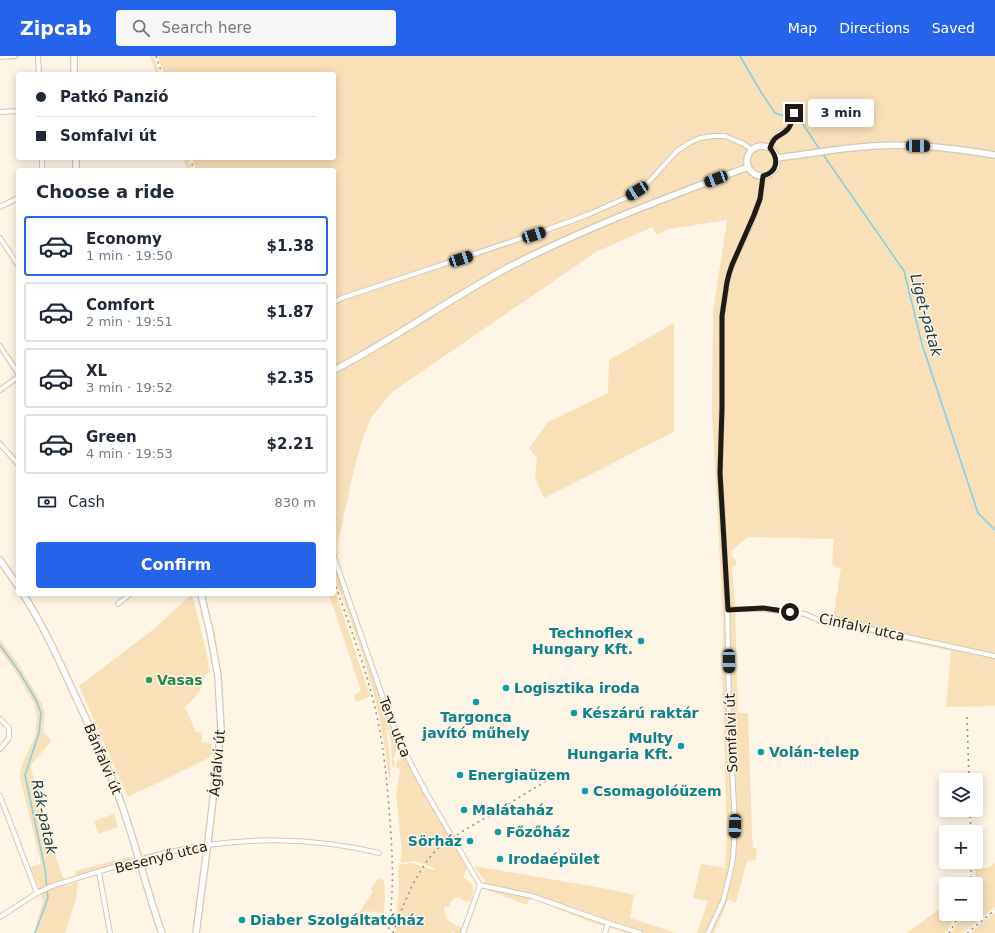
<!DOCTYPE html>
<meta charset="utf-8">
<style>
body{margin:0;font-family:"DejaVu Sans",sans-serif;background:#f6f6f7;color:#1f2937;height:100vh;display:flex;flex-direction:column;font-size:15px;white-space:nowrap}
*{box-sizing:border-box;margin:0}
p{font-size:13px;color:#747a83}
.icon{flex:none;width:22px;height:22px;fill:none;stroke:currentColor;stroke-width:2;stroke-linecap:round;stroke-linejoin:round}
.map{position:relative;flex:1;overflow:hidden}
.sheet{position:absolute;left:16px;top:112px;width:320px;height:428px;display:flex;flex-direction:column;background:#fff;border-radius:4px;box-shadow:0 2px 10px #0003}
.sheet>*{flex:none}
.hud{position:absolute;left:16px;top:16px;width:320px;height:88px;border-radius:4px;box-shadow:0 2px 10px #0003;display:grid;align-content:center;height:88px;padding:0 20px;background:#fff}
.buttons{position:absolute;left:939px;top:717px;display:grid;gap:8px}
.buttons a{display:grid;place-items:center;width:44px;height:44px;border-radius:4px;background:#fff;box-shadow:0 2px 10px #0003;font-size:20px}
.end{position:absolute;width:18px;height:18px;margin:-9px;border:5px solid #1f1b14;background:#fff;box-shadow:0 0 0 2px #fff}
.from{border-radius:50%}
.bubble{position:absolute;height:28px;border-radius:4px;background:#fff;box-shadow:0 2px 10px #0003;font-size:13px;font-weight:700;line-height:28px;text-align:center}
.car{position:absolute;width:12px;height:24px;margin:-12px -6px;border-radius:5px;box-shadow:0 0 3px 1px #0007;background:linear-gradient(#222 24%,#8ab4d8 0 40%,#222 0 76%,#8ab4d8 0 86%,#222 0)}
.hud b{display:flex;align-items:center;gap:14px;height:38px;font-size:15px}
.hud b+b{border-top:1px solid #e0e1e3}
.hud i{width:10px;height:10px;background:#1f2937}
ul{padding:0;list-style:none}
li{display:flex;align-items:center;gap:12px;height:60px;margin:0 8px 6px;padding:0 12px;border:2px solid #e0e1e3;border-radius:4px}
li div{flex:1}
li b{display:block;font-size:15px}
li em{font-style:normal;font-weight:700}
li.selected{border-color:#2563eb}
li>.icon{width:36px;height:36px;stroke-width:1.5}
h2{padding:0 20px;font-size:18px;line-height:48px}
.pay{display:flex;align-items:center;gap:10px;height:44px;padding:0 20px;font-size:15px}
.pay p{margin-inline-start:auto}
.button{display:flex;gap:8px;margin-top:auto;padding:8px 20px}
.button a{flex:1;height:46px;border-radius:4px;background:#2563eb;color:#fff;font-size:16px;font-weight:700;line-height:46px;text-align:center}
header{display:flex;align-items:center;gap:24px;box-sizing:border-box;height:56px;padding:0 20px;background:#2563eb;color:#fff}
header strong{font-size:19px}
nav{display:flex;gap:22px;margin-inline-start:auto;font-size:14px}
.search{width:280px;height:36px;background:#f6f6f7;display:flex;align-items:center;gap:10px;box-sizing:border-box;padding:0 14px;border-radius:4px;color:#747a83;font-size:15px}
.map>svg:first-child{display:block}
.green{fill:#f8e0b8}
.sand{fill:#f6edc7}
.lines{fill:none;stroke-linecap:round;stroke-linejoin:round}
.stream{stroke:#84ceea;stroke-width:1.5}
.street-casing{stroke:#d3c8b5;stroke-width:6}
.secondary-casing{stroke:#d3c8b5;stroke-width:8}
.street{stroke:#fff;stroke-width:4}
.secondary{stroke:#fff;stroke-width:5.5}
.rail{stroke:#958e83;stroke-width:1.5;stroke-dasharray:2 4;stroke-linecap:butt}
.route{stroke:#1f1b14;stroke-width:5}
.culture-dot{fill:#0f9aa8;stroke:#fef5e6;stroke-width:1.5}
.leisure-dot{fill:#2e9e5b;stroke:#fef5e6;stroke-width:1.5}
.labels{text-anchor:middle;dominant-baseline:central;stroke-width:3;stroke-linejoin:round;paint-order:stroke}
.street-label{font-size:14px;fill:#1f1b14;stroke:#fef5e6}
.culture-label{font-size:14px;font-weight:bold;fill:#0d838f;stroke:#fef5e6;text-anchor:start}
.leisure-label{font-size:14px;font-weight:bold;fill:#27864d;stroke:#fef5e6;text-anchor:start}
.water-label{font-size:15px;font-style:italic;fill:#183b47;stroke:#fef5e6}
</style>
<header>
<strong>Zipcab</strong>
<div class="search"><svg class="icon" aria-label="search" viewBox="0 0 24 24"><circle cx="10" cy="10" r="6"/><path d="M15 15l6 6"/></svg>Search here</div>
<nav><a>Map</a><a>Directions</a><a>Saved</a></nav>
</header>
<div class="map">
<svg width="995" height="877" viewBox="0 0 995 877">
<rect width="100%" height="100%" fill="#fef5e6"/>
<!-- green -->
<path class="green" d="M 150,0 L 153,0 L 160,18 L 156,18 Z
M 158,0 L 995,0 L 995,650 L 946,651 L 951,595 L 832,569 L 841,512 L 835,511 L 832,507 L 834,483 L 748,481 L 731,495 L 731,500 L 736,504 L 736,509 L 732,511 L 735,548 L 738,657 L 748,657 L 752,778 L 753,792 L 757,792 L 756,804 L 747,805 L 736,846 L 728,844 L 714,877 L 697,877 L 708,845 L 693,842 L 701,808 L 725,812 L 727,777 L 722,621 L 723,562 L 712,356 L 713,256 L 727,164 L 669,173 L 657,179 L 652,171 L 596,196 L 392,336 L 371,362 L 363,381 L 354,413 L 338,487 L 337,510 L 343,521 L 345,535 L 381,640 L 382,652 L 391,679 L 402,697 L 421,732 L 467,811 L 463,821 L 474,830 L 471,845 L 466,846 L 460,842 L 454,842 L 448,851 L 445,850 C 442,863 452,868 462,872 L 461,877 L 455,877 L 452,874 L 451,877 L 395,877 L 398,866 L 396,865 L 399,832 L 398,809 L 411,807 L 433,814 L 435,813 C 428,809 420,806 413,805 C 408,805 404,808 400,806 L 402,795 L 396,738 L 400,713 L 396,712 L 397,705 L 400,703 L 399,695 L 397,694 L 393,703 L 395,706 L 394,712 L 392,711 L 391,686 L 388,674 L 386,674 C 389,690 391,706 390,722 L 389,723 C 385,693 381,664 373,635 C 363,596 348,558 334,520 L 334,114 L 196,114 L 192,102 L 334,102 L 334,18 L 164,18 Z
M 183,102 L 188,102 L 192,114 L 187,114 Z
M 674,267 L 674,376 L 544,442 L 535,422 L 537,402 L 529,392 L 548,366 L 608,337 L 609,304 Z
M 334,532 L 370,640 L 356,646 L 354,639 L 361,635 L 329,538 L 334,538 Z
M 192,538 L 206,595 L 210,617 L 205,618 C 201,636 198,639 185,651 L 196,676 L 202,677 L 202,686 L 212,688 L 212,698 L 207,703 L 128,741 L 79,630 L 155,572 Z
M 0,583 L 21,612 L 42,648 L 45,657 L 43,675 L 51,685 L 32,708 L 31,713 L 42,749 L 38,751 L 66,830 L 78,826 L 76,843 L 65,877 L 34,877 L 43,845 L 31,811 L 41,808 L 20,721 L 22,709 L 35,680 L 37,660 L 34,647 L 13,612 L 0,595 Z
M 114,758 L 118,771 L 98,778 L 94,765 Z
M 129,801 L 130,804 L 76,820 L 75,815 Z
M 995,807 L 995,851 L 963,877 L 951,877 L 962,858 L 976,858 L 976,833 L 977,832 L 975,813 L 988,812 Z
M 474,810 L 613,834 L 634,839 L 630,862 L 676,877 L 627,877 L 591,866 L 530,842 L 527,849 L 485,833 L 485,825 Z
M 379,821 L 380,824 L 382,823 L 384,825 L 385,844 L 383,858 L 382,857 L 366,855 L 361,859 L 356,871 L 354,870 L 359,857 L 373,835 L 371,833 Z
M 946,848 L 946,858 L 957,858 L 946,877 L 907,877 Z
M 995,857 L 995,877 L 970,877 Z"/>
<!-- sand -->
<path class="sand" d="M 381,640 L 393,677 L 402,697 L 391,679 L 382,652 Z"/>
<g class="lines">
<!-- stream -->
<path class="stream" d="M 740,0 L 761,36 L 775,57 L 786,61 L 796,62 L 803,68 L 820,94
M 822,97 L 904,215 L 922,288 L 978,457 L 995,474
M 0,589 L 20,617 L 36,644 L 41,657 L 39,677 L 25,719 L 45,813 L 48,842 L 35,877"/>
<!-- street casing -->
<g class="street-casing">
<path id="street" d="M 38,0 L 39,18
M 0,1 L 15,0
M 0,56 L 18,55
M 770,92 L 773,84 L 780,77 L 787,74 L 792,66 L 793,57
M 42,102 L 42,114
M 0,151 L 18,142
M 0,182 L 18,209
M 334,246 L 342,242 L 546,174 L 587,159 L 628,141 L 645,130 L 677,95 L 689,87 L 700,82 L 713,80 L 725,80 L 744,88 L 752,94
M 0,290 L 18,317
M 0,334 L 18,321
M 0,388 L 18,408
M 334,501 L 387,654 L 401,689 L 427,738 L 480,829
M 118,548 L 130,538
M 728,553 L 763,553 L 805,558 L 823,566 L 865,572 L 995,600
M 0,663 L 9,672 L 9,682 L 0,693
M 0,740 L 37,837
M 99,816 L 110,877
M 480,829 L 532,840 L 608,867 L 640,877
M 0,861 L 37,837 L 52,830 C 92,818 135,803 175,795 C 242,780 313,781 379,797
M 463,877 L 480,829
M 605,877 L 608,867
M 708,877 L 723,845 L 730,818 L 733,802 L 735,770 L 729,652 L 727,539 L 720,417 L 722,352 L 722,260 L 727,226 L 732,209 L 751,168 L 760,143 L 763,120"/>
</g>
<!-- secondary casing -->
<g class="secondary-casing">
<path id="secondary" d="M 74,0 L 74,18
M747 105a15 15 0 1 1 30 0a15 15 0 1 1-30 0Z
M 776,102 C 808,98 841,92 873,90 C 914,87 954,92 995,99
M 76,114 L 76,102
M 334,314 C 395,283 450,242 511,210 C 587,171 668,141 748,111
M 0,504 L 18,530
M 23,538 C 43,569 58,602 73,635 C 90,671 107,707 120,744 C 136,788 146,833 162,877
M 196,877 L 209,778 L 221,673 L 218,620 L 210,576 L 201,538"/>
</g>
<!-- street -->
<use href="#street" class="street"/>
<!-- secondary -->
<use href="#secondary" class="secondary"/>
<!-- rail -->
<path class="rail" d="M 156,0 L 162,18
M 190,102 L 194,114
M 334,525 C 347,563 362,601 372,640 C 383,681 387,723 390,765 C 393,804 394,839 388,877
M 967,661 L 969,724
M 970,754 L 971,776
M 970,828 L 972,806
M 393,877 C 403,848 420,805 445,786 L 548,724
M 949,877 L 960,858
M 967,877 L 995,854"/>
</g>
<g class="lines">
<!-- route -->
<path class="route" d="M 790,556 L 763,552 L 728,554 L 720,417 L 722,352 L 722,260 L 727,226 L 729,218 L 732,209 L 754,159 L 760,143 L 763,120 C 778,116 779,103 770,92 C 775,77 780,82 788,73 C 792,68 792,63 794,57"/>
</g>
<!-- markers -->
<g class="culture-dot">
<circle cx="641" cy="585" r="4"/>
<circle cx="506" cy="632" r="4"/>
<circle cx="476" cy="646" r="4"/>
<circle cx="574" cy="657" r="4"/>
<circle cx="681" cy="690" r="4"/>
<circle cx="761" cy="696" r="4"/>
<circle cx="460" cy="719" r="4"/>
<circle cx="585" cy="735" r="4"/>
<circle cx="464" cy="754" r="4"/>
<circle cx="498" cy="776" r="4"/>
<circle cx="470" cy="785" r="4"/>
<circle cx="500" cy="803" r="4"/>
<circle cx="242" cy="864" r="4"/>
</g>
<circle class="leisure-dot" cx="149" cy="624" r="4"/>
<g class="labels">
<!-- street labels -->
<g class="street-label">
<text transform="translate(862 571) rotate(12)">Cinfalvi utca</text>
<text transform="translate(395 671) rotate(68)">Terv utca</text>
<text transform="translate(731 677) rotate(-92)">Somfalvi út</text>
<text transform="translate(103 703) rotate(67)">Bánfalvi út</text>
<text transform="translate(217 707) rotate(-85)">Ágfalvi út</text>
<text transform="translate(161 801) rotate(-14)">Besenyő utca</text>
</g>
<!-- culture labels -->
<g class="culture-label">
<text x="633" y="577" text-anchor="end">Technoflex<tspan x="633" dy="16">Hungary Kft.</tspan></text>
<text x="514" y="632">Logisztika iroda</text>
<text x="582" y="657">Készárú raktár</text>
<text x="476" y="661" text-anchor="middle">Targonca<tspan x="476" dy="16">javító műhely</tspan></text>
<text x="673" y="682" text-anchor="end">Multy<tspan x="673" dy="16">Hungaria Kft.</tspan></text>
<text x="769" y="696">Volán-telep</text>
<text x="468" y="719">Energiaüzem</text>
<text x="593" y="735">Csomagolóüzem</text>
<text x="472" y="754">Malátaház</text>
<text x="506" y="776">Főzőház</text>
<text x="462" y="785" text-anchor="end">Sörház</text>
<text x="508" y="803">Irodaépület</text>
<text x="250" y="864">Diaber Szolgáltatóház</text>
</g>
<!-- leisure labels -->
<g class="leisure-label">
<text x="157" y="624">Vasas</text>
</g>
<!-- water labels -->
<g class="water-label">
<text transform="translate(926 259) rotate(75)">Liget-patak</text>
<text transform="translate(44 761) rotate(78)">Rák-patak</text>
</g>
</g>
</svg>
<div class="buttons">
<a><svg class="icon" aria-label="layers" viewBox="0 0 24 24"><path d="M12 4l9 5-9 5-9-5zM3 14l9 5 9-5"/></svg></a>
<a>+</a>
<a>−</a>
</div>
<i class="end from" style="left:790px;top:556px"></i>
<i class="end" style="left:794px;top:57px"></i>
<div class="bubble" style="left:808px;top:43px;width:66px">3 min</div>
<i class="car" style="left:918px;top:90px;rotate:91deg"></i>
<i class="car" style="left:716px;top:123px;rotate:249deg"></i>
<i class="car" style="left:637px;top:135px;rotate:238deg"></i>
<i class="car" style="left:534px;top:179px;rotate:72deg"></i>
<i class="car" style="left:461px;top:203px;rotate:72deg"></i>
<i class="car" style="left:729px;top:605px;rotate:179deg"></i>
<i class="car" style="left:735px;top:770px;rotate:182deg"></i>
<div class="hud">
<b><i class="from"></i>Patkó Panzió</b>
<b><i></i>Somfalvi út</b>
</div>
<section class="sheet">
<h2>Choose a ride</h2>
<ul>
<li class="selected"><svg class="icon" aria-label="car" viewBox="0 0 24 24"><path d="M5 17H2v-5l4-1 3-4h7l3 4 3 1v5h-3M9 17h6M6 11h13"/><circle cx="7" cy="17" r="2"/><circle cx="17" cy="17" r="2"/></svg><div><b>Economy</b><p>1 min · 19:50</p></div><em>$1.38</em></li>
<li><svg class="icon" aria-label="car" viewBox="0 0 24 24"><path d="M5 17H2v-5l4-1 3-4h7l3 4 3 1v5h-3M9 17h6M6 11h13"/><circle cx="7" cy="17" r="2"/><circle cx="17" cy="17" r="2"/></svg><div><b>Comfort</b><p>2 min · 19:51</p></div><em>$1.87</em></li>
<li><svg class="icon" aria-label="car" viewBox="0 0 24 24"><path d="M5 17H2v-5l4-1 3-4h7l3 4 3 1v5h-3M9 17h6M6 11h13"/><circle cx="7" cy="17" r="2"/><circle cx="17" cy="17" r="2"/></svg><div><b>XL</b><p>3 min · 19:52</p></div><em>$2.35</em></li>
<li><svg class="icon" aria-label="car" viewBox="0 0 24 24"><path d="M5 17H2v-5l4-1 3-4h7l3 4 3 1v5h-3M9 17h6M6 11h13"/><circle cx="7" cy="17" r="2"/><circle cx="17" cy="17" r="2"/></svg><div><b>Green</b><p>4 min · 19:53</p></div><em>$2.21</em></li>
</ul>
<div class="pay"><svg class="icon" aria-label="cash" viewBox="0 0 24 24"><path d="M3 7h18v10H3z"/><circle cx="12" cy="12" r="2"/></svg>Cash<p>830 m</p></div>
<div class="button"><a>Confirm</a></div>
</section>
</div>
